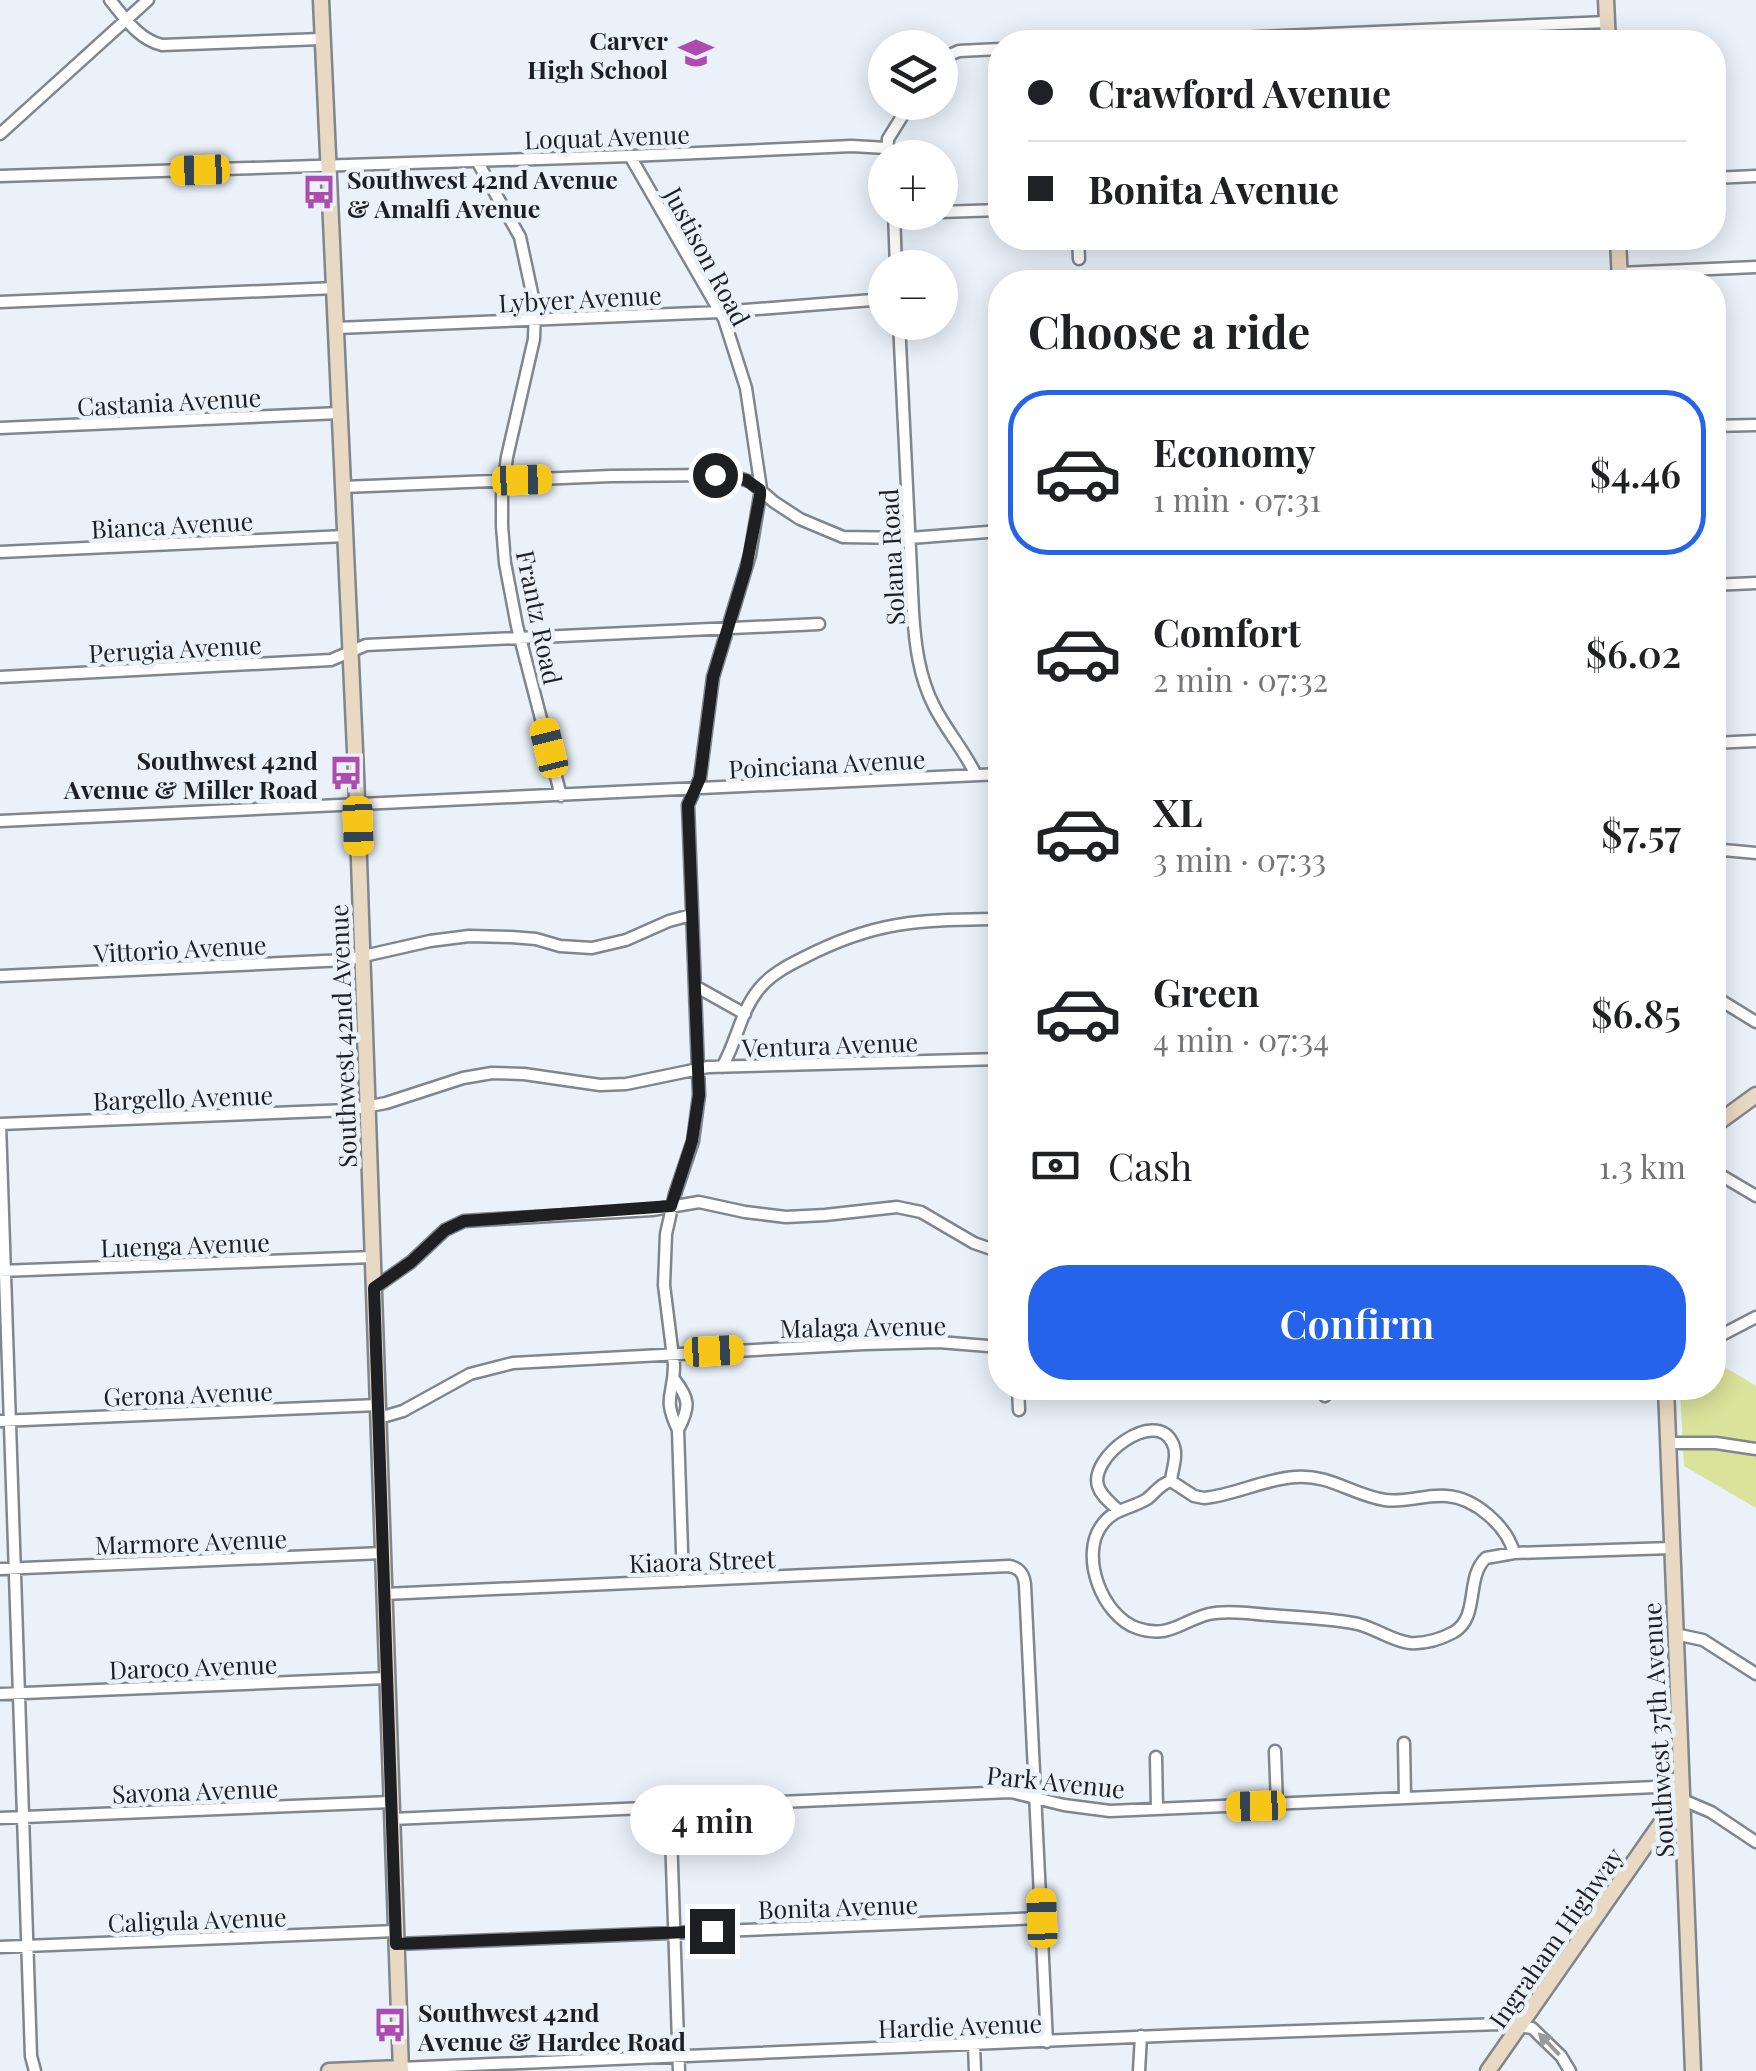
<!DOCTYPE html>
<meta charset="utf-8">
<style>
body{margin:0;font-family:"Playfair Display",serif;background:#f6f6f6;color:#202124;height:100vh;display:flex;flex-direction:column;font-size:38px;white-space:nowrap}
*{box-sizing:border-box;margin:0}
p{font-size:32px;color:#757577}
.icon{flex:none;width:55px;height:55px;fill:none;stroke:currentColor;stroke-width:2;stroke-linecap:round;stroke-linejoin:round}
.map{position:relative;flex:1;overflow:hidden}
.side{position:absolute;left:988px;top:270px;width:738px;height:1130px;display:flex;flex-direction:column;background:#fff;border-radius:40px;box-shadow:0 5px 25px #0003}
.side>*{flex:none}
.hud{position:absolute;left:988px;top:30px;width:738px;height:220px;border-radius:40px;box-shadow:0 5px 25px #0003;display:grid;align-content:center;height:220px;padding:0 40px;background:#fff}
.tools{position:absolute;left:868px;top:30px;display:grid;gap:20px}
.tools a{display:grid;place-items:center;width:90px;height:90px;border-radius:50%;background:#fff;box-shadow:0 5px 25px #0003;font-size:50px}
.end{position:absolute;width:45px;height:45px;margin:-22px;border:12px solid #1d1f22;background:#fff;box-shadow:0 0 0 5px #fff}
.from{border-radius:50%}
.bubble{position:absolute;height:70px;border-radius:35px;background:#fff;box-shadow:0 5px 25px #0003;font-size:32px;font-weight:600;line-height:70px;text-align:center}
.car{position:absolute;width:30px;height:60px;margin:-30px -15px;border-radius:12px;box-shadow:0 0 8px 2px #0007;background:linear-gradient(#f5c518 24%,#345 0 40%,#f5c518 0 76%,#345 0 86%,#f5c518 0)}
.hud b{display:flex;align-items:center;gap:35px;height:95px;font-size:38px}
.hud b+b{border-top:2px solid #e0e0e0}
.hud i{width:25px;height:25px;background:#202124}
ul{padding:0;list-style:none}
li{display:flex;align-items:center;gap:30px;height:165px;margin:0 20px 15px;padding:0 20px;border:5px solid transparent;border-radius:40px}
li div{flex:1}
li b{display:block;font-size:38px}
li em{font-style:normal;font-weight:600}
li.active{border-color:#2563eb}
li>.icon{width:90px;height:90px;stroke-width:1.5}
h2{padding:0 40px;font-size:45px;line-height:120px}
.pay{display:flex;align-items:center;gap:25px;height:110px;padding:0 40px;font-size:38px}
.pay p{margin-inline-start:auto}
.action{display:flex;gap:20px;margin-top:auto;padding:20px 40px}
.action a{flex:1;height:115px;border-radius:40px;background:#2563eb;color:#fff;font-size:40px;font-weight:600;line-height:115px;text-align:center}
.map>svg:first-child{display:block}
.green{fill:#dae39a}
.lines{fill:none;stroke-linecap:round;stroke-linejoin:round}
.street-casing{stroke:#80868d;stroke-width:15}
.secondary-casing{stroke:#80868d;stroke-width:19}
.street{stroke:#fff;stroke-width:10}
.secondary{stroke:#e9d9c2;stroke-width:14}
.oneway{fill:#999a9c}
.route{stroke:#1d1f22;stroke-width:12}
.labels{text-anchor:middle;dominant-baseline:central;stroke-width:9;stroke-linejoin:round;paint-order:stroke}
.poi-label{font-size:25px;font-weight:bold;fill:#1d1f22;stroke:#eaf1f9;text-anchor:end}
.street-label{font-size:25px;fill:#1d1f22;stroke:#eaf1f9}
</style>
<div class="map">
<svg width="1756" height="2071" viewBox="0 0 1756 2071">
<rect width="100%" height="100%" fill="#eaf1f9"/>
<!-- green -->
<path class="green" d="M 1713,1360 L 1756,1386 L 1756,1508 L 1684,1466 L 1680,1388 L 1712,1388 Z"/>
<g class="lines">
<!-- street casing -->
<g class="street-casing">
<path id="street" d="M 110,0 C 125,18 138,39 162,45 L 322,39
M 1145,42 L 1607,22
M 940,59 L 959,51 L 1000,49
M 0,134 L 148,0
M 630,156 L 724,319 L 746,388 L 761,489 L 750,555 L 713,677 L 700,778 L 688,805 L 699,1095 L 693,1141 L 675,1194 L 666,1234 L 664,1285 L 674,1365 C 674,1397 662,1396 678,1430 C 690,1407 690,1399 674,1379
M 887,158 L 888,139 L 911,102
M 477,161 L 520,237 L 535,307 L 534,339 L 507,457 L 502,495 L 502,526 L 505,563 L 517,626 L 561,796
M 0,176 L 630,156 L 852,146 L 886,148
M 1712,178 L 1756,176
M 894,212 L 896,268
M 940,212 L 1000,210
M 894,214 L 934,212
M 1078,238 L 1079,259
M 1619,273 L 1756,267
M 0,302 L 335,288
M 899,322 L 913,612 C 915,644 919,677 934,706 C 946,730 964,750 976,775
M 337,328 L 720,312 L 885,299
M 1712,426 L 1756,425
M 0,428 L 340,413
M 343,487 L 611,476 L 715,475 L 736,477 L 751,482 L 774,502 L 800,519 L 843,537 L 910,538 L 1000,531
M 0,552 L 345,536
M 1712,585 L 1756,583
M 0,677 L 331,660 L 366,645 L 819,624
M 1712,743 L 1756,741
M 0,821 L 1000,774
M 1712,849 L 1756,853
M 0,976 L 346,960 L 430,941 L 469,936 L 511,937 L 536,939 L 560,946 L 592,948 L 626,940 L 669,921 L 691,915
M 695,986 L 745,1014
M 1712,995 L 1756,1022
M 722,1067 C 737,1042 740,1012 759,989 C 770,975 787,966 803,958 C 876,920 920,920 1000,919
M 0,1124 L 349,1110 L 386,1103 L 463,1078 L 492,1073 L 524,1074 L 600,1085 L 626,1084 L 708,1067 L 1000,1059
M 0,1124 L 31,2056 L 35,2071
M 1712,1170 L 1756,1196
M 0,1271 L 373,1257
M 374,1288 L 411,1262 L 445,1230 L 464,1221 L 652,1210 L 699,1202 L 745,1212 L 786,1217 L 825,1215 L 897,1207 L 921,1212 L 974,1243 L 1000,1252
M 1712,1340 L 1756,1317
M 1018,1388 L 1019,1410
M 1324,1388 L 1325,1396
M 379,1418 L 403,1411 L 470,1374 L 513,1363 L 864,1344 L 939,1342 L 1000,1347
M 0,1421 L 378,1405
M 678,1430 L 683,1581
M 1668,1443 L 1716,1443 L 1756,1449
M 1171,1481 C 1160,1484 1156,1492 1147,1499 C 1131,1509 1114,1508 1102,1525 C 1079,1555 1102,1616 1137,1628 C 1169,1639 1181,1621 1209,1614 C 1221,1611 1235,1612 1247,1613 C 1282,1617 1319,1617 1353,1623 C 1373,1626 1391,1641 1410,1643 C 1426,1644 1441,1639 1454,1632 C 1480,1617 1465,1577 1486,1558 L 1514,1553 L 1672,1548
M 1171,1481 L 1194,1496 L 1204,1498 C 1235,1495 1264,1479 1295,1477 C 1330,1474 1352,1495 1385,1500 C 1406,1503 1426,1494 1447,1496 C 1475,1498 1507,1526 1514,1553
M 1118,1510 C 1111,1503 1101,1496 1098,1486 C 1089,1457 1155,1408 1172,1442 C 1179,1454 1172,1469 1171,1481
M 0,1569 L 383,1553
M 384,1594 L 1009,1566 C 1020,1568 1024,1574 1025,1585 L 1047,2042
M 1675,1634 L 1703,1640 L 1756,1674
M 0,1694 L 387,1678
M 1404,1743 L 1405,1798
M 1275,1751 L 1277,1805
M 1156,1757 L 1157,1809
M 1683,1800 L 1711,1812 L 1756,1842
M 670,1805 L 679,2071
M 0,1818 L 391,1802
M 392,1819 L 1011,1792 L 1064,1805 L 1110,1811 L 1656,1787
M 396,1944 L 1043,1918
M 0,1947 L 396,1931
M 974,2044 L 975,2071
M 400,2068 L 1183,2035 L 1500,2024 L 1532,2028 L 1561,2056 L 1570,2071
M 1139,2071 L 1141,2036"/>
</g>
<!-- secondary casing -->
<g class="secondary-casing">
<path id="secondary" d="M 321,0 L 356,773 L 401,2071
M 1606,0 L 1608,42
M 1618,238 L 1620,282
M 1712,1127 L 1756,1095
M 1666,1388 L 1693,2071
M 329,2071 L 400,2068
M 1488,2071 L 1664,1819 L 1679,1778"/>
</g>
<!-- street -->
<use href="#street" class="street"/>
<!-- secondary -->
<use href="#secondary" class="secondary"/>
</g>
<!-- one-way arrows -->
<defs><path id="oneway-solid" d="M-6-.8H1V-3.2L6.5 0L1 3.2V.8H-6Z" transform="scale(2.5)"/></defs>
<use class="oneway" href="#oneway-solid" transform="translate(1549 2044) rotate(-134)"/>
<g class="lines">
<!-- route -->
<path class="route" d="M 712,1931 L 396,1944 L 374,1288 L 411,1262 L 445,1230 L 464,1221 L 671,1206 L 692,1141 L 699,1095 L 688,805 L 700,778 L 713,677 L 746,568 L 760,496 L 760,490 L 746,480 L 715,475"/>
</g>
<!-- icons -->
<defs>
<g id="school-bare" transform="scale(2.7)"><path d="M0-5L7-2L0 1L-7-2ZM-4 1L0 2.5L4 1V4Q0 6-4 4Z" fill="#ad4bb1" stroke="#eaf1f9" stroke-width="2.5" paint-order="stroke"/></g>
<g id="bus-bare" transform="scale(2.7)"><path d="M-5-6H5V4H4V6H2V4H-2V6H-4V4H-5ZM-3.5-4V0h7V-4ZM-3.5 1.2v1.5H-2V1.2ZM2 1.2v1.5H3.5V1.2Z" fill="#ad4bb1" stroke="#eaf1f9" stroke-width="2.5" paint-order="stroke"/></g>
</defs>
<g fill-rule="evenodd">
<use href="#school-bare" x="696" y="53"/>
<use href="#bus-bare" x="319" y="192"/>
<use href="#bus-bare" x="346" y="773"/>
<use href="#bus-bare" x="390" y="2025"/>
</g>
<g class="labels">
<!-- poi labels -->
<g class="poi-label">
<text x="668" y="39">Carver<tspan x="668" dy="29">High School</tspan></text>
<text x="347" y="178" text-anchor="start">Southwest 42nd Avenue<tspan x="347" dy="29">&amp; Amalfi Avenue</tspan></text>
<text x="318" y="759">Southwest 42nd<tspan x="318" dy="29">Avenue &amp; Miller Road</tspan></text>
<text x="418" y="2011" text-anchor="start">Southwest 42nd<tspan x="418" dy="29">Avenue &amp; Hardee Road</tspan></text>
</g>
<!-- street labels -->
<g class="street-label">
<text transform="translate(607 136) rotate(-2)">Loquat Avenue</text>
<text transform="translate(708 256) rotate(62)">Justison Road</text>
<text transform="translate(580 298) rotate(-3)">Lybyer Avenue</text>
<text transform="translate(169 401) rotate(-3)">Castania Avenue</text>
<text transform="translate(172 524) rotate(-3)">Bianca Avenue</text>
<text transform="translate(891 557) rotate(-93)">Solana Road</text>
<text transform="translate(540 617) rotate(78)">Frantz Road</text>
<text transform="translate(175 648) rotate(-3)">Perugia Avenue</text>
<text transform="translate(827 763) rotate(-3)">Poinciana Avenue</text>
<text transform="translate(180 948) rotate(-3)">Vittorio Avenue</text>
<text transform="translate(342 1036) rotate(-92)">Southwest 42nd Avenue</text>
<text transform="translate(830 1044) rotate(-2)">Ventura Avenue</text>
<text transform="translate(183 1097) rotate(-2)">Bargello Avenue</text>
<text transform="translate(185 1244) rotate(-2)">Luenga Avenue</text>
<text transform="translate(863 1326) rotate(-1)">Malaga Avenue</text>
<text transform="translate(188 1393) rotate(-2)">Gerona Avenue</text>
<text transform="translate(191 1541) rotate(-2)">Marmore Avenue</text>
<text transform="translate(702 1560) rotate(-2)">Kiaora Street</text>
<text transform="translate(193 1666) rotate(-2)">Daroco Avenue</text>
<text transform="translate(1657 1730) rotate(-93)">Southwest 37th Avenue</text>
<text transform="translate(1056 1781) rotate(6)">Park Avenue</text>
<text transform="translate(195 1790) rotate(-2)">Savona Avenue</text>
<text transform="translate(838 1906) rotate(-2)">Bonita Avenue</text>
<text transform="translate(197 1919) rotate(-2)">Caligula Avenue</text>
<text transform="translate(1555 1937) rotate(-55)">Ingraham Highway</text>
<text transform="translate(960 2025) rotate(-2)">Hardie Avenue</text>
</g>
</g>
</svg>
<div class="tools">
<a><svg class="icon" aria-label="layers" viewBox="0 0 24 24"><path d="M12 4l9 5-9 5-9-5zM3 14l9 5 9-5"/></svg></a>
<a>+</a>
<a>−</a>
</div>
<i class="end from" style="left:715px;top:475px"></i>
<i class="end" style="left:712px;top:1931px"></i>
<div class="bubble" style="left:630px;top:1785px;width:165px">4 min</div>
<i class="car" style="left:200px;top:170px;rotate:268deg"></i>
<i class="car" style="left:522px;top:480px;rotate:88deg"></i>
<i class="car" style="left:549px;top:748px;rotate:346deg"></i>
<i class="car" style="left:358px;top:826px;rotate:178deg"></i>
<i class="car" style="left:714px;top:1351px;rotate:87deg"></i>
<i class="car" style="left:1256px;top:1806px;rotate:268deg"></i>
<i class="car" style="left:1042px;top:1918px;rotate:358deg"></i>
<div class="hud">
<b><i class="from"></i>Crawford Avenue</b>
<b><i></i>Bonita Avenue</b>
</div>
<section class="side">
<h2>Choose a ride</h2>
<ul>
<li class="active"><svg class="icon" aria-label="car" viewBox="0 0 24 24"><path d="M5 17H2v-5l4-1 3-4h7l3 4 3 1v5h-3M9 17h6M6 11h13"/><circle cx="7" cy="17" r="2"/><circle cx="17" cy="17" r="2"/></svg><div><b>Economy</b><p>1 min · 07:31</p></div><em>$4.46</em></li>
<li><svg class="icon" aria-label="car" viewBox="0 0 24 24"><path d="M5 17H2v-5l4-1 3-4h7l3 4 3 1v5h-3M9 17h6M6 11h13"/><circle cx="7" cy="17" r="2"/><circle cx="17" cy="17" r="2"/></svg><div><b>Comfort</b><p>2 min · 07:32</p></div><em>$6.02</em></li>
<li><svg class="icon" aria-label="car" viewBox="0 0 24 24"><path d="M5 17H2v-5l4-1 3-4h7l3 4 3 1v5h-3M9 17h6M6 11h13"/><circle cx="7" cy="17" r="2"/><circle cx="17" cy="17" r="2"/></svg><div><b>XL</b><p>3 min · 07:33</p></div><em>$7.57</em></li>
<li><svg class="icon" aria-label="car" viewBox="0 0 24 24"><path d="M5 17H2v-5l4-1 3-4h7l3 4 3 1v5h-3M9 17h6M6 11h13"/><circle cx="7" cy="17" r="2"/><circle cx="17" cy="17" r="2"/></svg><div><b>Green</b><p>4 min · 07:34</p></div><em>$6.85</em></li>
</ul>
<div class="pay"><svg class="icon" aria-label="cash" viewBox="0 0 24 24"><path d="M3 7h18v10H3z"/><circle cx="12" cy="12" r="2"/></svg>Cash<p>1.3 km</p></div>
<div class="action"><a>Confirm</a></div>
</section>
</div>
